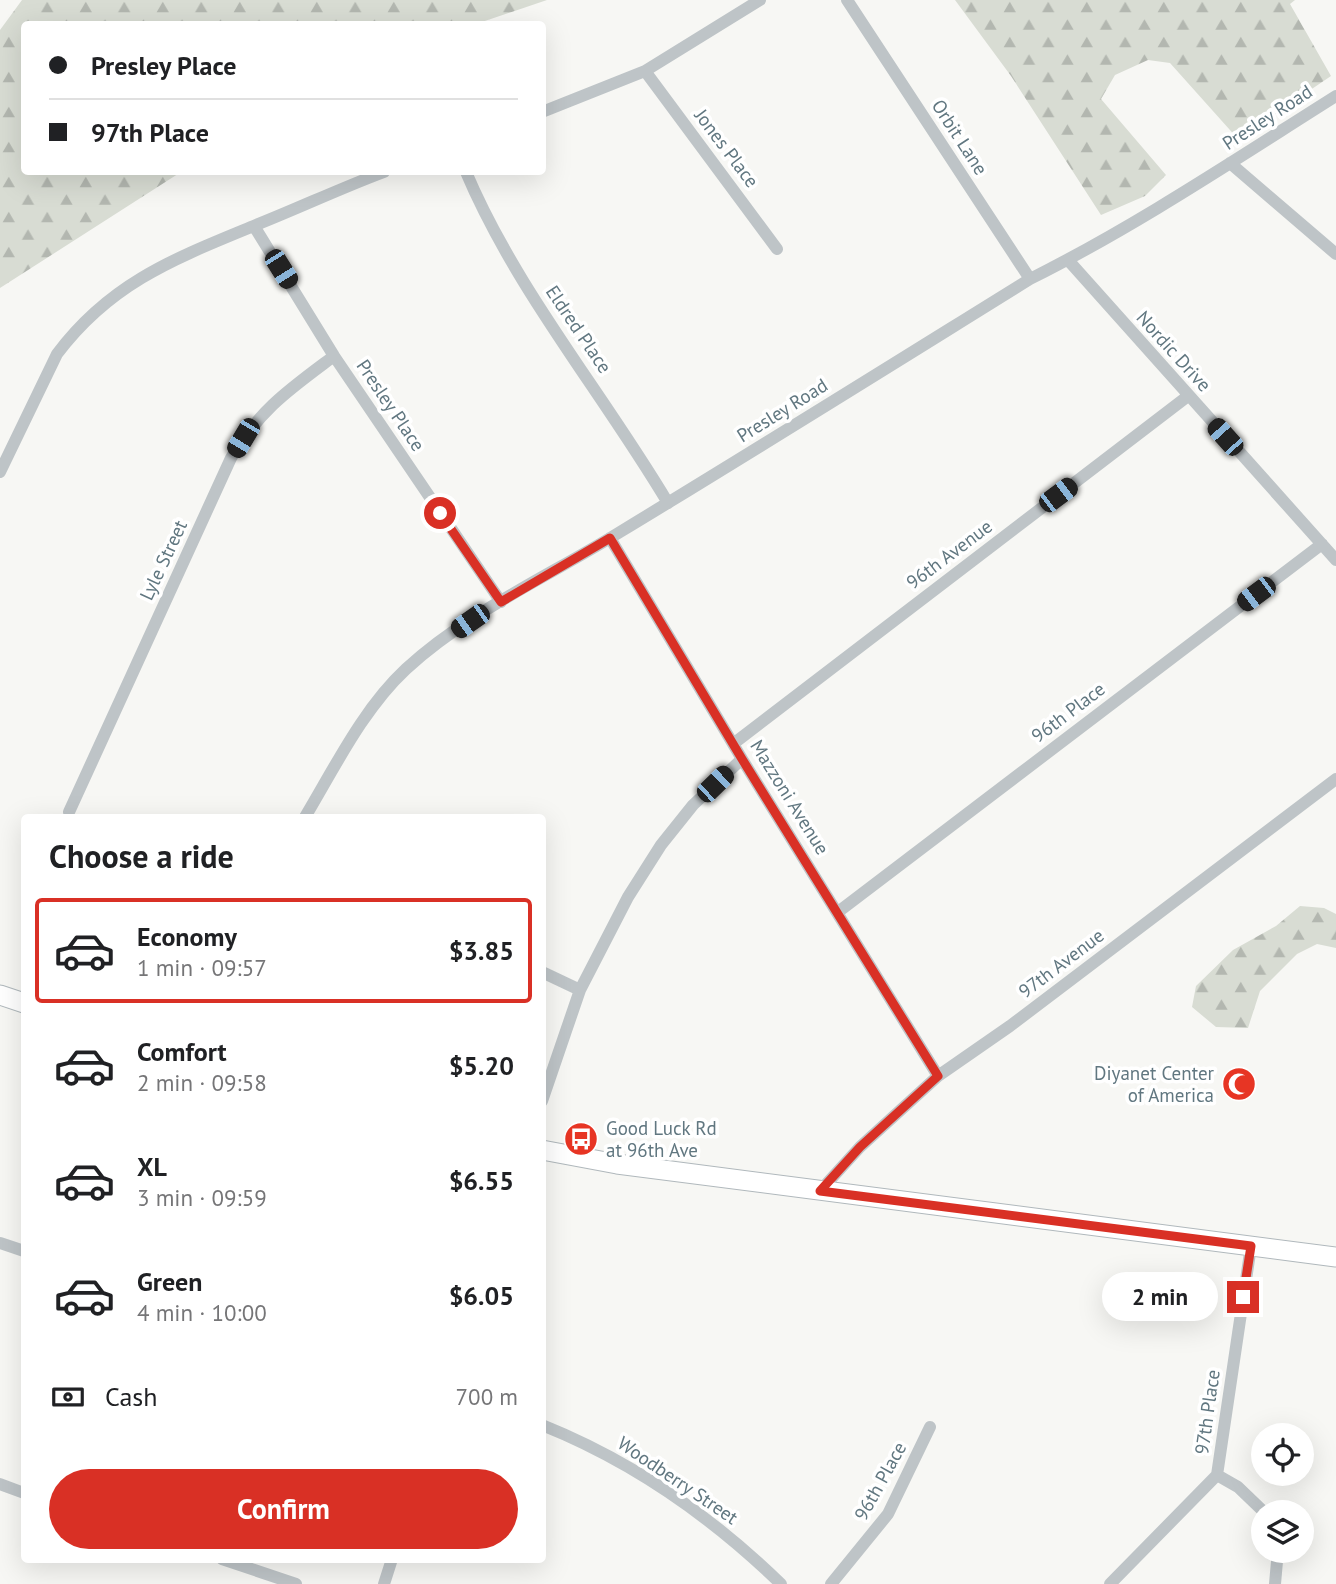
<!DOCTYPE html>
<meta charset="utf-8">
<style>
body{margin:0;font-family:"PT Sans",sans-serif;background:#f6f6f6;color:#202124;height:100vh;display:flex;flex-direction:column;font-size:26px;white-space:nowrap}
*{box-sizing:border-box;margin:0}
p{font-size:23px;color:#757577}
.icon{flex:none;width:38px;height:38px;fill:none;stroke:currentColor;stroke-width:2;stroke-linecap:round;stroke-linejoin:round}
.map{position:relative;flex:1;overflow:hidden}
.panel{position:absolute;left:21px;top:814px;width:525px;height:749px;display:flex;flex-direction:column;background:#fff;border-radius:7px;box-shadow:0 7px 28px #0002}
.panel>*{flex:none}
.top-card{position:absolute;left:21px;top:21px;width:525px;height:154px;border-radius:7px;box-shadow:0 7px 28px #0002;display:grid;align-content:center;height:154px;padding:0 28px;background:#fff}
.controls{position:absolute;left:1251px;top:1423px;display:grid;gap:14px}
.controls a{display:grid;place-items:center;width:63px;height:63px;border-radius:50%;background:#fff;box-shadow:0 7px 28px #0002;font-size:35px}
.end{position:absolute;width:32px;height:32px;margin:-16px;border:9px solid #d93025;background:#fff;box-shadow:0 0 0 4px #fff}
.from{border-radius:50%}
.bubble{position:absolute;height:49px;border-radius:24px;background:#fff;box-shadow:0 7px 28px #0002;font-size:23px;font-weight:700;line-height:49px;text-align:center}
.car{position:absolute;width:21px;height:42px;margin:-21px -10px;border-radius:9px;box-shadow:0 0 5px 2px #0007;background:linear-gradient(#222 24%,#8ab4d8 0 40%,#222 0 76%,#8ab4d8 0 86%,#222 0)}
.top-card b{display:flex;align-items:center;gap:24px;height:66px;font-size:26px}
.top-card b+b{border-top:2px solid #e0e0e0}
.top-card i{width:18px;height:18px;background:#202124}
ul{padding:0;list-style:none}
li{display:flex;align-items:center;gap:21px;height:105px;margin:0 14px 10px;padding:0 14px;border:4px solid transparent;border-radius:7px}
li div{flex:1}
li b{display:block;font-size:26px}
li em{font-style:normal;font-weight:700}
li.on{border-color:#d93025}
li>.icon{width:63px;height:63px;stroke-width:1.5}
h2{padding:0 28px;font-size:32px;line-height:84px}
.pay{display:flex;align-items:center;gap:18px;height:77px;padding:0 28px;font-size:26px}
.pay p{margin-inline-start:auto}
.action{display:flex;gap:14px;margin-top:auto;padding:14px 28px}
.action a{flex:1;height:80px;border-radius:42px;background:#d93025;color:#fff;font-size:28px;font-weight:700;line-height:80px;text-align:center}
.map>svg:first-child{display:block}
.forest{fill:url(#forest-firs)}
.lines{fill:none;stroke-linecap:round;stroke-linejoin:round}
.secondary-casing{stroke:#b0b8bc;stroke-width:21}
.minor{stroke:#bec4c7;stroke-width:12}
.secondary{stroke:#fff;stroke-width:19}
.route{stroke:#d93025;stroke-width:9}
.labels{text-anchor:middle;dominant-baseline:central;stroke-width:7;stroke-linejoin:round;paint-order:stroke}
.street-label{font-size:19px;fill:#617780;stroke:#fff}
.poi-label{font-size:19px;fill:#617780;stroke:#fff;text-anchor:end}
</style>
<div class="map">
<svg width="1336" height="1584" viewBox="0 0 1336 1584">
<defs>
<pattern id="forest-firs" width="22" height="20" patternUnits="userSpaceOnUse" patternTransform="scale(1.75)"><rect width="22" height="20" fill="#d8dcd3"/><path d="M5 1l3.5 6h-7zM16 11l3.5 6h-7z" fill="#b3b7b0"/></pattern>
</defs>
<rect width="100%" height="100%" fill="#f7f7f4"/>
<!-- forest -->
<path class="forest" d="M 22,0 L 547,0 L 476,24 L 24,24 L 24,172 L 181,172 L 0,288 L 0,30 Z
M 955,0 L 1295,0 L 1290,4 L 1331,76 L 1238,139 L 1170,63 L 1148,60 L 1115,75 L 1101,99 L 1166,175 L 1145,196 L 1101,215 L 1011,76 Z
M 1300,906 L 1324,908 L 1336,914 L 1336,948 L 1317,944 L 1297,954 L 1260,991 L 1248,1028 L 1216,1027 L 1192,1007 L 1196,986 L 1233,950 L 1276,926 Z"/>
<g class="lines">
<!-- secondary casing -->
<g class="secondary-casing">
<path id="secondary" d="M 0,995 L 24,1003
M 542,1150 L 617,1164 L 1336,1257"/>
</g>
<!-- minor -->
<path class="minor" d="M 847,0 L 1030,279
M 645,71 L 777,249
M 542,112 L 645,71 L 760,0
M 1230,163 L 1336,254
M 466,172 C 516,290 602,392 668,503
M 254,226 L 334,356 L 501,602
M 1068,260 L 1336,560
M 0,472 L 57,354 C 111,282 176,258 256,225 C 299,208 341,188 384,172
M 610,538 L 742,759 L 938,1076
M 733,744 L 1188,396
M 69,812 L 231,458 C 260,409 290,389 334,356
M 305,817 C 335,767 363,709 406,669 C 468,612 549,576 620,532 C 757,449 893,364 1030,279 C 1136,226 1236,159 1336,96
M 838,912 L 1322,544
M 542,972 L 580,990
M 542,1101 L 580,990 L 628,897 L 661,845 L 693,805 L 742,759
M 820,1191 L 860,1147 L 938,1076 L 1010,1026 L 1336,779
M 0,1243 L 24,1251
M 542,1425 C 632,1461 712,1517 781,1584
M 1217,1475 L 1238,1487 L 1264,1512
M 0,1484 L 24,1493
M 222,1559 L 296,1584
M 384,1584 L 392,1559
M 831,1584 L 888,1514 L 930,1427
M 1110,1584 L 1217,1475 L 1251,1246
M 1275,1584 L 1278,1550"/>
<!-- secondary -->
<use href="#secondary" class="secondary"/>
</g>
<g class="lines">
<!-- route -->
<path class="route" d="M 440,513 L 501,602 L 610,538 L 742,759 L 938,1076 L 860,1147 L 820,1191 L 1251,1246 L 1243,1297"/>
</g>
<!-- icons -->
<defs>
<g id="mosque-disc" transform="scale(1.75)"><circle r="9.5" fill="#e73524" stroke="#fff"/><path d="M3.5-4.9A6 6 0 1 0 3.5 4.9A5 5 0 1 1 3.5-4.9Z" fill="#fff"/></g>
<g id="bus-disc" transform="scale(1.75)"><circle r="9.5" fill="#e73524" stroke="#fff"/><path d="M-5-6H5V4H4V6H2V4H-2V6H-4V4H-5ZM-3.5-4V0h7V-4ZM-3.5 1.2v1.5H-2V1.2ZM2 1.2v1.5H3.5V1.2Z" fill="#fff"/></g>
</defs>
<g fill-rule="evenodd">
<use href="#mosque-disc" x="1239" y="1084"/>
<use href="#bus-disc" x="581" y="1139"/>
</g>
<g class="labels">
<!-- street labels -->
<g class="street-label">
<text transform="translate(1267 117) rotate(-33)">Presley Road</text>
<text transform="translate(960 137) rotate(57)">Orbit Lane</text>
<text transform="translate(727 148) rotate(53)">Jones Place</text>
<text transform="translate(579 329) rotate(56)">Eldred Place</text>
<text transform="translate(1174 351) rotate(48)">Nordic Drive</text>
<text transform="translate(391 405) rotate(56)">Presley Place</text>
<text transform="translate(782 410) rotate(-32)">Presley Road</text>
<text transform="translate(949 554) rotate(-37)">96th Avenue</text>
<text transform="translate(163 560) rotate(-65)">Lyle Street</text>
<text transform="translate(1068 712) rotate(-37)">96th Place</text>
<text transform="translate(790 797) rotate(58)">Mazzoni Avenue</text>
<text transform="translate(1061 963) rotate(-37)">97th Avenue</text>
<text transform="translate(1207 1412) rotate(-82)">97th Place</text>
<text transform="translate(678 1480) rotate(34)">Woodberry Street</text>
<text transform="translate(880 1481) rotate(-61)">96th Place</text>
</g>
<!-- poi labels -->
<g class="poi-label">
<text x="1214" y="1073">Diyanet Center<tspan x="1214" dy="22">of America</tspan></text>
<text x="606" y="1128" text-anchor="start">Good Luck Rd<tspan x="606" dy="22">at 96th Ave</tspan></text>
</g>
</g>
</svg>
<div class="controls">
<a><svg class="icon" aria-label="locate" viewBox="0 0 24 24"><circle cx="12" cy="12" r="6"/><path d="M12 2v4M12 18v4M2 12h4M18 12h4"/></svg></a>
<a><svg class="icon" aria-label="layers" viewBox="0 0 24 24"><path d="M12 4l9 5-9 5-9-5zM3 14l9 5 9-5"/></svg></a>
</div>
<i class="end from" style="left:440px;top:513px"></i>
<i class="end" style="left:1243px;top:1297px"></i>
<div class="bubble" style="left:1102px;top:1272px;width:116px">2 min</div>
<i class="car" style="left:281px;top:269px;rotate:148deg"></i>
<i class="car" style="left:1225px;top:437px;rotate:318deg"></i>
<i class="car" style="left:243px;top:438px;rotate:211deg"></i>
<i class="car" style="left:1058px;top:495px;rotate:53deg"></i>
<i class="car" style="left:1256px;top:594px;rotate:233deg"></i>
<i class="car" style="left:470px;top:621px;rotate:235deg"></i>
<i class="car" style="left:715px;top:784px;rotate:46deg"></i>
<div class="top-card">
<b><i class="from"></i>Presley Place</b>
<b><i></i>97th Place</b>
</div>
<section class="panel">
<h2>Choose a ride</h2>
<ul>
<li class="on"><svg class="icon" aria-label="car" viewBox="0 0 24 24"><path d="M5 17H2v-5l4-1 3-4h7l3 4 3 1v5h-3M9 17h6M6 11h13"/><circle cx="7" cy="17" r="2"/><circle cx="17" cy="17" r="2"/></svg><div><b>Economy</b><p>1 min · 09:57</p></div><em>$3.85</em></li>
<li><svg class="icon" aria-label="car" viewBox="0 0 24 24"><path d="M5 17H2v-5l4-1 3-4h7l3 4 3 1v5h-3M9 17h6M6 11h13"/><circle cx="7" cy="17" r="2"/><circle cx="17" cy="17" r="2"/></svg><div><b>Comfort</b><p>2 min · 09:58</p></div><em>$5.20</em></li>
<li><svg class="icon" aria-label="car" viewBox="0 0 24 24"><path d="M5 17H2v-5l4-1 3-4h7l3 4 3 1v5h-3M9 17h6M6 11h13"/><circle cx="7" cy="17" r="2"/><circle cx="17" cy="17" r="2"/></svg><div><b>XL</b><p>3 min · 09:59</p></div><em>$6.55</em></li>
<li><svg class="icon" aria-label="car" viewBox="0 0 24 24"><path d="M5 17H2v-5l4-1 3-4h7l3 4 3 1v5h-3M9 17h6M6 11h13"/><circle cx="7" cy="17" r="2"/><circle cx="17" cy="17" r="2"/></svg><div><b>Green</b><p>4 min · 10:00</p></div><em>$6.05</em></li>
</ul>
<div class="pay"><svg class="icon" aria-label="cash" viewBox="0 0 24 24"><path d="M3 7h18v10H3z"/><circle cx="12" cy="12" r="2"/></svg>Cash<p>700 m</p></div>
<div class="action"><a>Confirm</a></div>
</section>
</div>
